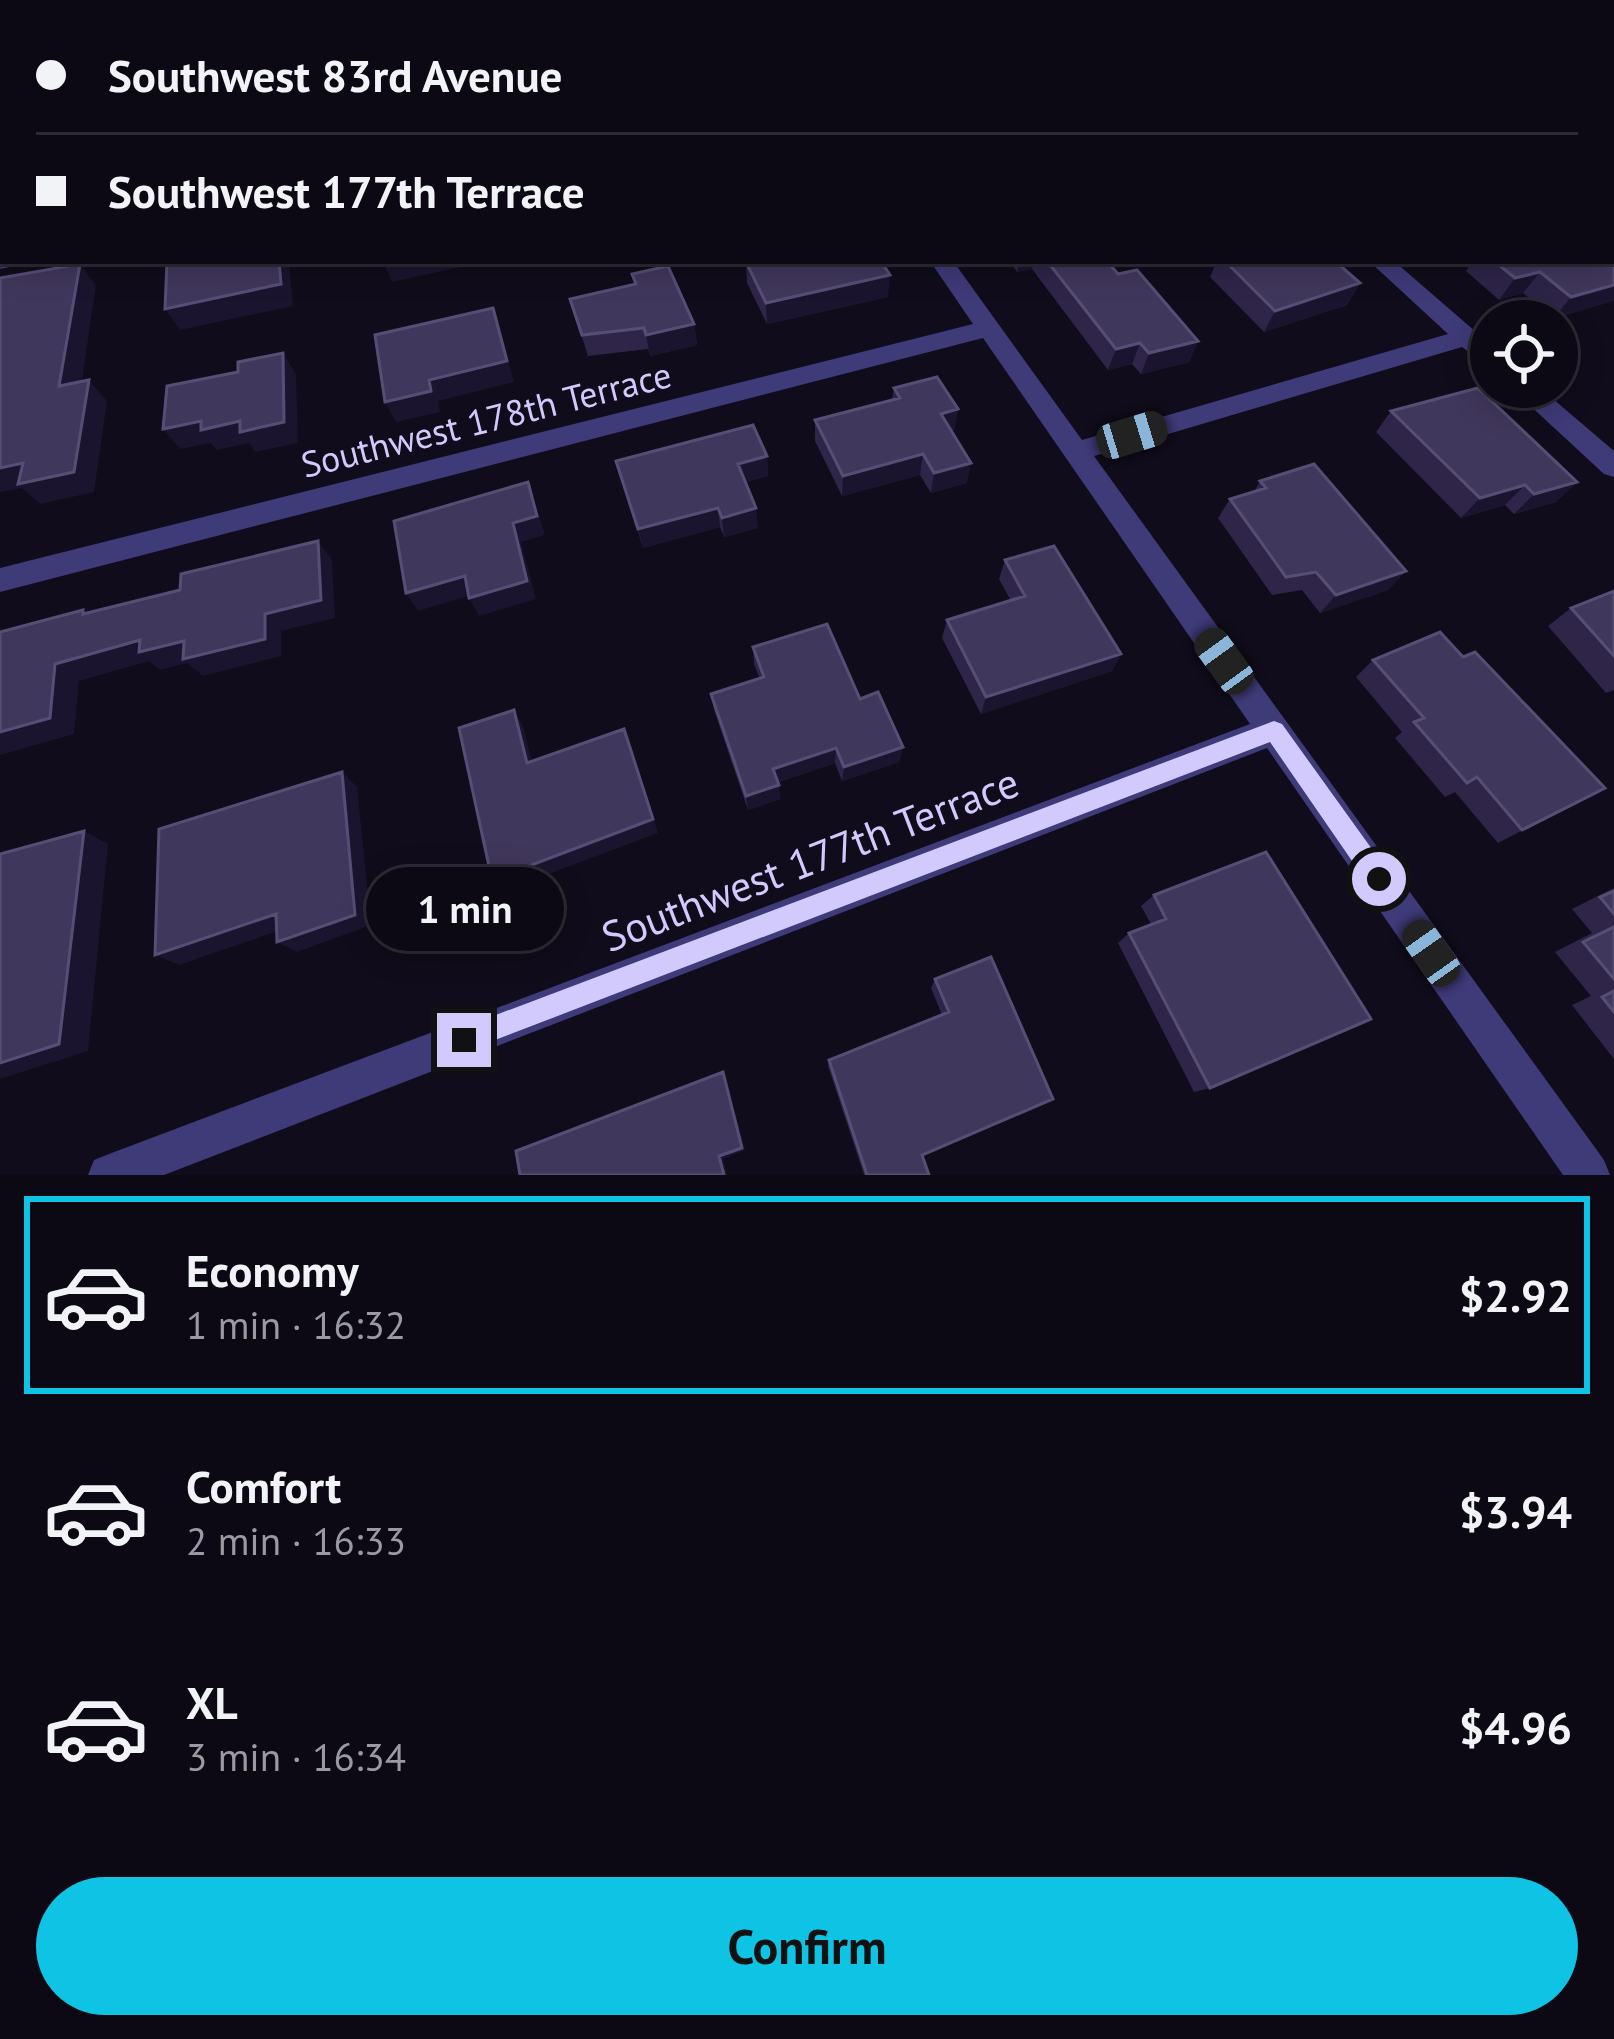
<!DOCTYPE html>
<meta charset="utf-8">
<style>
body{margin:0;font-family:"PT Sans",sans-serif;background:#15121d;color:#f1f3f6;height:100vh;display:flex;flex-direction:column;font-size:45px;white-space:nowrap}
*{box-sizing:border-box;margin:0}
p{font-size:39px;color:#9a9aa0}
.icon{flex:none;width:66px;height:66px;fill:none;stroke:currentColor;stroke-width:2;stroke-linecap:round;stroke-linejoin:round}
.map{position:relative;height:1175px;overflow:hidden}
.drawer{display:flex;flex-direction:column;background:#0c0914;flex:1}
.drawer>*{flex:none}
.guide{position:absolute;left:0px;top:0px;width:1614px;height:264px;box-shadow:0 6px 30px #0003,0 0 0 3px #2c2a34;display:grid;align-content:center;height:264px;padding:0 36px;background:#0c0914}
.fabs{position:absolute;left:1470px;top:300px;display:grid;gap:24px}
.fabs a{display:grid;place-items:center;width:108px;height:108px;border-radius:50%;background:#0c0914;box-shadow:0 6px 30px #0003,0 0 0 3px #2c2a34;font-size:60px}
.end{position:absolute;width:54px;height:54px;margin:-27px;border:15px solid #d2cafc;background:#111;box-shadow:0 0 0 6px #111}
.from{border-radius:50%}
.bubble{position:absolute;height:84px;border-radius:42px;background:#0c0914;box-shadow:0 6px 30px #0003,0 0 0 3px #2c2a34;font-size:39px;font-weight:700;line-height:84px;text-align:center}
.car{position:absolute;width:36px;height:72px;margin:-36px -18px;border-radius:15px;box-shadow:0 0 9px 3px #0007;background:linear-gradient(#222 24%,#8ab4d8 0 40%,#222 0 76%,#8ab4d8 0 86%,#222 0)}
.guide b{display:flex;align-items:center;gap:42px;height:114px;font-size:45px}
.guide b+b{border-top:3px solid #2c2a34}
.guide i{width:30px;height:30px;background:#f1f3f6}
ul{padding:21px 0 0;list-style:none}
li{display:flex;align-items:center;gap:36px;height:198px;margin:0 24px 18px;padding:0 12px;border:6px solid transparent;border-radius:0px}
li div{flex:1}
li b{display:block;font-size:45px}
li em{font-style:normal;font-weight:700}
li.on{border-color:#0ec3e4}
li>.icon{width:108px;height:108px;stroke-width:1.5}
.cta{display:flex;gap:24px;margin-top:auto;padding:24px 36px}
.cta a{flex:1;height:138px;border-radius:72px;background:#0ec3e4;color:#111;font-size:48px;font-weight:700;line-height:138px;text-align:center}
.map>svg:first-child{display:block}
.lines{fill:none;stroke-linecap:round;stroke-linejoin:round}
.minor{fill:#3f3a78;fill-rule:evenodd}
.wall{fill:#2e2549}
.shaded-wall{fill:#1b142e}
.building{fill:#40375c;stroke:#574e75;stroke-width:3}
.route{fill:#d2cafc}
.labels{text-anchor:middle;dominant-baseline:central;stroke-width:9;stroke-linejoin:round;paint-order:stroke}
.street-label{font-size:36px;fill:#d2cafc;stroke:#100c1b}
.near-street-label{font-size:42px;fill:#d2cafc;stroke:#100c1b}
</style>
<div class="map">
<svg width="1614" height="1175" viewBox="0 0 1614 1175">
<rect width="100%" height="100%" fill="#100c1b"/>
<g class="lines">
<!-- minor -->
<path class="minor" d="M 745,0 L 763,0 L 765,3 L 747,3 Z
M 1077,0 L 1096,0 L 1098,3 L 1080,3 Z
M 1611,10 L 1614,10 L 1614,20 L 1611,20 Z
M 1611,45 L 1614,45 L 1614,56 L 1611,56 Z
M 3,58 L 3,70 L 0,71 L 0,59 Z
M 3,254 L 3,261 L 17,261 L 14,266 L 0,269 Z
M 930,261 L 953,261 L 1082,440 L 1448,334 L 1369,261 L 1394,261 L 1491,345 L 1491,368 L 1462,347 L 1094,456 L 1604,1160 L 1610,1175 L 1563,1175 L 1267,748 L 164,1175 L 88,1175 L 94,1160 L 109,1154 L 1250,724 L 983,338 L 0,592 L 0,568 L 973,324 Z
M 1510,387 L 1539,387 L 1614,451 L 1614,477 L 1604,474 Z"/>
</g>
<!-- wall -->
<path class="wall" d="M 1155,0 L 1237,0 L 1243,3 L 1159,3 Z
M 1389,0 L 1529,0 L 1534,3 L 1393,3 Z
M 1611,56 L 1614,58 L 1614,138 L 1611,136 Z
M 1009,261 L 1107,261 L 1118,274 L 1198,341 L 1189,362 L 1141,374 L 1132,364 L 1108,370 L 1032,269 L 1017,272 Z
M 1217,261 L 1335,261 L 1360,283 L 1347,305 L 1264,332 L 1210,277 Z
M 1473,261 L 1611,261 L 1553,319 L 1523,293 L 1499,300 L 1466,271 Z
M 746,262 L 888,297 L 767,324 L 747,283 Z
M 632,274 L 694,324 L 697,345 L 650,356 L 648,349 L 588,356 L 570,299 L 634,284 Z
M 894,388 L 958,409 L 954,430 L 952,430 L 967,483 L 931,493 L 920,475 L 842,496 L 815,441 L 815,420 L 892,400 Z
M 1391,411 L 1577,482 L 1556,502 L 1514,514 L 1505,505 L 1461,518 L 1376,432 Z
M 767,456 L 768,476 L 745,482 L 758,528 L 724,537 L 720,527 L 643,548 L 616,461 Z
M 1260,481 L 1406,571 L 1388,590 L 1320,613 L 1302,590 L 1272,595 L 1218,518 L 1230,499 L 1254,492 Z
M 1005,560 L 1121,654 L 1112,671 L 981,714 L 942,638 L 947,620 L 1011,601 L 999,579 Z
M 1614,591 L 1614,690 L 1606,693 L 1548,626 L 1571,608 Z
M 753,647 L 860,699 L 903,747 L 899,762 L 842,781 L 835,763 L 778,782 L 780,799 L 748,810 L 714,710 L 711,694 L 760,679 L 754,664 Z
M 1463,657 L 1605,788 L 1498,843 L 1455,792 L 1445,797 L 1395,738 L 1402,732 L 1356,677 L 1373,660 Z
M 1266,852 L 1210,1088 L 1194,1092 L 1118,943 L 1129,933 L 1151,924 L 1141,906 L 1154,895 Z
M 1614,888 L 1614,1059 L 1572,1005 L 1591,996 L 1555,952 L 1592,933 L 1572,909 Z
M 991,957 L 922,1156 L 929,1175 L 864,1175 L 828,1066 L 829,1060 L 942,1015 L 931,988 L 935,979 Z"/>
<!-- shaded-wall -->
<path class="shaded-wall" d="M 3,200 L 3,223 L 0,219 L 0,201 Z
M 279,261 L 289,261 L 293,306 L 180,330 L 165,309 Z
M 383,261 L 488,261 L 392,282 Z
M 1020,261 L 1034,261 L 1032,269 L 1017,272 Z
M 80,264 L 96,285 L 78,407 L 59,386 Z
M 1540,272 L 1523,293 L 1499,300 L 1515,278 Z
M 890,275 L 888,297 L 767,324 L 766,303 Z
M 1360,283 L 1347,305 L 1264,332 L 1275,311 Z
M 1614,285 L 1614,301 L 1553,319 L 1571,297 Z
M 493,308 L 514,382 L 438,401 L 440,412 L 396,422 L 385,402 L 429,380 Z
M 694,324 L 697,345 L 650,356 L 646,335 Z
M 1198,341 L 1189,362 L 1141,374 L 1149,353 Z
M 1140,343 L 1132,364 L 1108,370 L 1116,349 Z
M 283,353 L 296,374 L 298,443 L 255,452 L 249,443 L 217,450 L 211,443 L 180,449 L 163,429 Z
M 89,380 L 107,401 L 94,492 L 40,504 L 22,488 L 0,492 L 0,468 Z
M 958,409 L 954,430 L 938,434 L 941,414 Z
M 923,454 L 920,475 L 842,496 L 843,476 Z
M 767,456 L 768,476 L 740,484 L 738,464 Z
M 971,463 L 967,483 L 931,493 L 934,473 Z
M 528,482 L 545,535 L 521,542 L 536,599 L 479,616 L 469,598 L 513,523 Z
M 1577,482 L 1556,502 L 1514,514 L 1534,494 Z
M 1525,485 L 1505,505 L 1461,518 L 1480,498 Z
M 718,508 L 720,527 L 643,548 L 638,529 Z
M 756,508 L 758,528 L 724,537 L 722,518 Z
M 318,541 L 332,560 L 335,618 L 281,631 L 281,656 L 203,676 L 187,663 L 160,670 L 149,661 L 79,681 L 74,734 L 0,755 L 0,732 L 55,664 L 140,640 L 265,614 Z
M 1406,571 L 1388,590 L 1320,613 L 1336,595 Z
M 465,576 L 475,594 L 418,611 L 406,593 Z
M 1121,654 L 1112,671 L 981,714 L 986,697 Z
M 514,710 L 523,726 L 536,777 L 527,763 Z
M 630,744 L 658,833 L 503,891 L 492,880 Z
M 903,747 L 899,762 L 842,781 L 844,767 Z
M 836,748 L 835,763 L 774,783 L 773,769 Z
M 342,772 L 357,787 L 371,925 L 297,952 L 277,942 Z
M 779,785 L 780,799 L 748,810 L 746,796 Z
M 84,831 L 108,844 L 88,1051 L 0,1079 L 0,1063 Z
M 276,914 L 295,925 L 179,965 L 155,955 Z
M 723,1072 L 726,1078 L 745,1150 L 723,1159 L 727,1175 L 724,1175 L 719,1156 Z"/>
<!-- building -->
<path class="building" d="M 27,0 L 568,0 L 569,3 L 26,3 Z
M 618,0 L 697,0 L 699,3 L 619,3 Z
M 825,0 L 1051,0 L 1054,3 L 827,3 Z
M 1186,0 L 1237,0 L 1243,3 L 1190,3 Z
M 1441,0 L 1529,0 L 1534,3 L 1446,3 Z
M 1611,56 L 1614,58 L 1614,97 L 1611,95 Z
M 3,150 L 3,200 L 0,201 L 0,160 Z
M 1611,252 L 1614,254 L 1614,285 L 1571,297 L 1540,272 L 1515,278 L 1494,261 L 1611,261 Z
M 167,261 L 279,261 L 281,284 L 165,309 Z
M 881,261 L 890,275 L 766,303 L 746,262 Z
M 1047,261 L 1107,261 L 1118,274 L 1137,270 L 1198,341 L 1149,353 L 1140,343 L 1116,349 Z
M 1225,261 L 1335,261 L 1360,283 L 1275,311 Z
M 80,264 L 59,386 L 89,380 L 74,472 L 18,484 L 23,463 L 0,468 L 0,278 Z
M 668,266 L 694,324 L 646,335 L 644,328 L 582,335 L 570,299 L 636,284 L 632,274 Z
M 493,308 L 507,361 L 429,380 L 431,391 L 385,402 L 375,335 Z
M 283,353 L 284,422 L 240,432 L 240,421 L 201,430 L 201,421 L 163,429 L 167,386 L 238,372 L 238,362 Z
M 937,377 L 958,409 L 941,414 L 971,463 L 934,473 L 923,454 L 843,476 L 815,420 L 900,398 L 894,388 Z
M 1478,388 L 1577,482 L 1534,494 L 1525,485 L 1480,498 L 1391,411 Z
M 753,425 L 767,456 L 738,464 L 756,508 L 722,518 L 718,508 L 638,529 L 616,461 Z
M 1314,464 L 1406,571 L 1336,595 L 1316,572 L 1286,577 L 1230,499 L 1266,488 L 1260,481 Z
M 528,482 L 537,516 L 513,523 L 527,581 L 469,598 L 465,576 L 406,593 L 394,521 Z
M 318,541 L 321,600 L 265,614 L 265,639 L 183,659 L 184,641 L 139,652 L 140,640 L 55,664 L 50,718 L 0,732 L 0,632 L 83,610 L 83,614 L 180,590 L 181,574 Z
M 1054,546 L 1121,654 L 986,697 L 947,620 L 1025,596 L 1005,560 Z
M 1614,591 L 1614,656 L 1571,608 Z
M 827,624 L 860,699 L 878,692 L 903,747 L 844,767 L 836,748 L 773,769 L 779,785 L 746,796 L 711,694 L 764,677 L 753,647 Z
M 1440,632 L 1463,657 L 1475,652 L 1605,788 L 1522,830 L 1477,777 L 1467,783 L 1414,722 L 1424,718 L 1373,660 Z
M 514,710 L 527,763 L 624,729 L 653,819 L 492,880 L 459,728 Z
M 342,772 L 355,915 L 277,942 L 276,914 L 155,955 L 159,829 Z
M 84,831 L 59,1044 L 0,1063 L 0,854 Z
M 1266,852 L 1371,1019 L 1210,1088 L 1129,933 L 1166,919 L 1154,895 Z
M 1614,891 L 1614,914 L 1600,897 Z
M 1614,927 L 1614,979 L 1583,942 Z
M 991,957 L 1053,1099 L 922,1155 L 929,1175 L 867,1175 L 829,1060 L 949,1012 L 935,979 Z
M 1614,991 L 1614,1012 L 1602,997 Z
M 723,1072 L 742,1148 L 719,1156 L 724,1175 L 520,1175 L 516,1151 Z"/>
<!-- route -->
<path class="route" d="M 1274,721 L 1282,724 L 1387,870 L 1387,887 L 1370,887 L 1270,742 L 464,1052 L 455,1049 L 451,1040 L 455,1030 L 464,1027 Z"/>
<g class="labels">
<!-- street labels -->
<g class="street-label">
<text transform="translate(486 419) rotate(-14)">Southwest 178th Terrace</text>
</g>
<!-- near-street labels -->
<g class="near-street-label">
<text transform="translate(810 859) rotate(-21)">Southwest 177th Terrace</text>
</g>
</g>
</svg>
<div class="fabs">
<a><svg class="icon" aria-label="locate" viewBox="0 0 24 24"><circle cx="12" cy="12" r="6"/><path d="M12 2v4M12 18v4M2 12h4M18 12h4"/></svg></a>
</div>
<i class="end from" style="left:1379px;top:879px"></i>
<i class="end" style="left:464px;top:1040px"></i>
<div class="bubble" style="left:366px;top:867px;width:198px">1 min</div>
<i class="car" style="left:1132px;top:435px;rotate:73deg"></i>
<i class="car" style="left:1224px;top:661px;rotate:324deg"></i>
<i class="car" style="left:1431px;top:953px;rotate:325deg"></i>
<div class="guide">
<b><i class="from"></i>Southwest 83rd Avenue</b>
<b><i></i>Southwest 177th Terrace</b>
</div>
</div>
<section class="drawer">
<ul>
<li class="on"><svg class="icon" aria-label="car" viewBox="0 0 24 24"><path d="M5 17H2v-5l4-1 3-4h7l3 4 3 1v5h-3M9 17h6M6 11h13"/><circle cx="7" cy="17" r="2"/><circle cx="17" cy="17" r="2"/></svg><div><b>Economy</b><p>1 min · 16:32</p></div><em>$2.92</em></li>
<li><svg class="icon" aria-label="car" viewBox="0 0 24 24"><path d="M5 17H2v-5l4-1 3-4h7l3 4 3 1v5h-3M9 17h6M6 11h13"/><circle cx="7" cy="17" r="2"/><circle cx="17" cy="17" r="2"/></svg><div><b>Comfort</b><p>2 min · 16:33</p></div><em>$3.94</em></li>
<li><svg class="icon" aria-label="car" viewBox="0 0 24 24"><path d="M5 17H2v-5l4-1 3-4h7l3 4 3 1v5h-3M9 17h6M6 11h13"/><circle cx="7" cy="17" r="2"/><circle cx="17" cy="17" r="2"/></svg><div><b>XL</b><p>3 min · 16:34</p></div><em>$4.96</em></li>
</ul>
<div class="cta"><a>Confirm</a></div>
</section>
